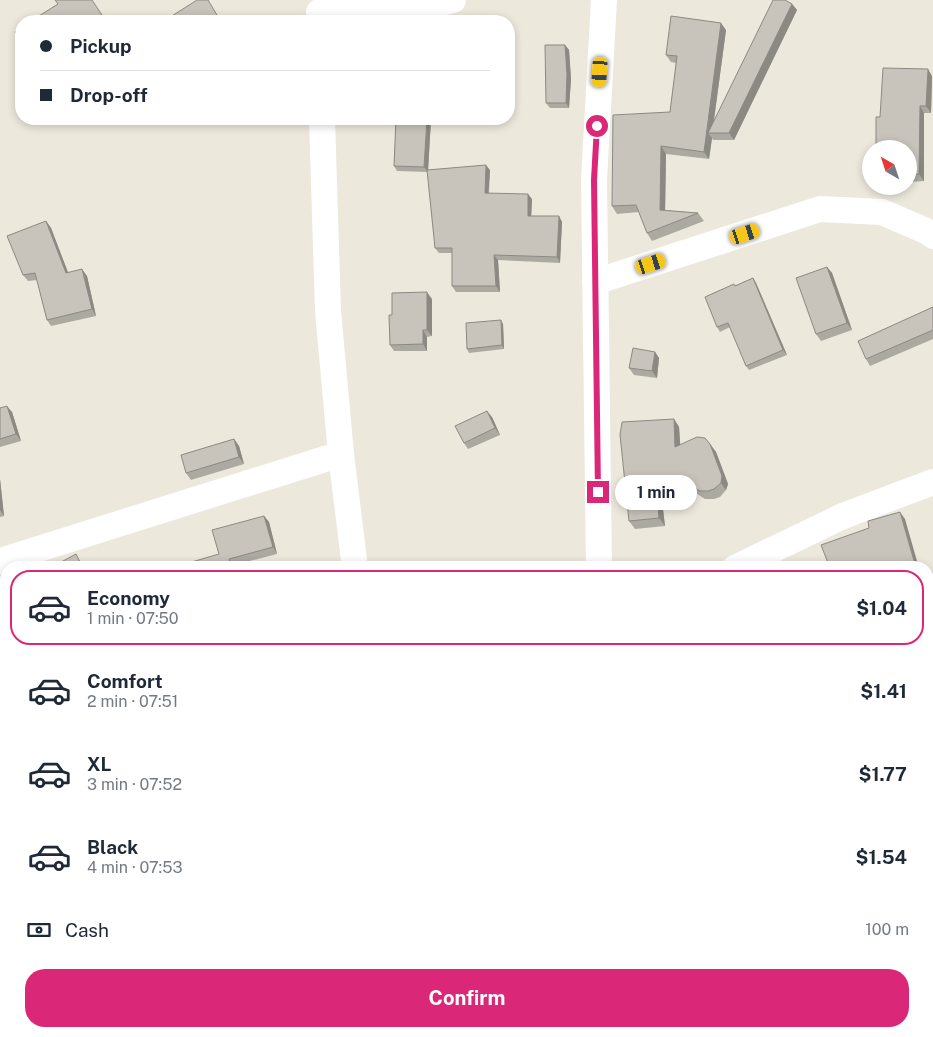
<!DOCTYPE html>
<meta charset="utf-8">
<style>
body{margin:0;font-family:"Public Sans",sans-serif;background:#f2f2f3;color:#1f2937;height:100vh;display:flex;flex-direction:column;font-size:19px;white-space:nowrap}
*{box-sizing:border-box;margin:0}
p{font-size:16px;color:#747a83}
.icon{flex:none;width:28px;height:28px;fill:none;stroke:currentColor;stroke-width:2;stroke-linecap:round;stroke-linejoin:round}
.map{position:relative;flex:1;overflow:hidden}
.panel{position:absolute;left:0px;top:561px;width:934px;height:476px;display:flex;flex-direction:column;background:#fff;border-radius:20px 20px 0 0;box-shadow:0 2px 8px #0003}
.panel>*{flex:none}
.banner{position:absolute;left:15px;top:15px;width:500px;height:110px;border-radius:20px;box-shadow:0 2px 8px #0003;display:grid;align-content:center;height:110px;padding:0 25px;background:#fff}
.needle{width:32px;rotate:321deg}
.controls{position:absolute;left:862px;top:140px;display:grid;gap:10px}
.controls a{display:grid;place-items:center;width:55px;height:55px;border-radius:50%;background:#fff;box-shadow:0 2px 8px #0003;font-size:25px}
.end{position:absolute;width:22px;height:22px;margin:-11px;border:6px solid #db2777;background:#fff;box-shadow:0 0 0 2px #fff}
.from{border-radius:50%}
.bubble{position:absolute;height:35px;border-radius:18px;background:#fff;box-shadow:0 2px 8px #0003;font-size:16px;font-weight:700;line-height:35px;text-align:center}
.car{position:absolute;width:15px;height:30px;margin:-15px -8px;border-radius:6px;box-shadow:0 0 4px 1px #0007;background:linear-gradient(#f5c518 24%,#345 0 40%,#f5c518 0 76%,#345 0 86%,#f5c518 0)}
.banner b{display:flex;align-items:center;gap:18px;height:48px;font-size:19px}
.banner b+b{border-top:1px solid #e0e1e3}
.banner i{width:12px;height:12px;background:#1f2937}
ul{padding:9px 0 0;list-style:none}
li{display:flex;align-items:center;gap:15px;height:75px;margin:0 10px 8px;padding:0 15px;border:2px solid transparent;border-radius:20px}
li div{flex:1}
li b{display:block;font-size:19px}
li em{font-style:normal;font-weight:700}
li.selected{border-color:#db2777}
li>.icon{width:45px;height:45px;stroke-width:1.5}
.pay{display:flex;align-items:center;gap:12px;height:55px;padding:0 25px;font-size:19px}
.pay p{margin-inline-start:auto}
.button{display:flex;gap:10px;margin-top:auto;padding:10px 25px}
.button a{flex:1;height:58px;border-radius:20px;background:#db2777;color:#fff;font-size:20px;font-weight:700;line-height:58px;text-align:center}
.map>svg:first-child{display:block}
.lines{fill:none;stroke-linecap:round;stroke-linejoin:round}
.minor{stroke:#fff;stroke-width:26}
.secondary{stroke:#fff;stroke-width:28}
.wall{fill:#aca9a1}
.shaded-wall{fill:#8c8983}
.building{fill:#c8c4bb;stroke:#8c8983}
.route{stroke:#db2777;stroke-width:6}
</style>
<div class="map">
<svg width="933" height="1037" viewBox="0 0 933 1037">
<rect width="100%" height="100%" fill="#ece8dc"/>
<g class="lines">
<!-- minor -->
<path class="minor" d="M 319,12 L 434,5 L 453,0
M 322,119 L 328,311 L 341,454 L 355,568
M 595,282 L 820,209 L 882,212 L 926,231 L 933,236
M 0,561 L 341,454
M 599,568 L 594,180 L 604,0
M 735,568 L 843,516 L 933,482
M 0,629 L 6,643
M 0,720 L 6,718
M 176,1031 L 179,1037
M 274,1031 L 277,1037"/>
<!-- secondary -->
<path class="secondary" d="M 928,722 L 933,720
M 203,1037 L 213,1031"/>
</g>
<!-- wall -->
<path class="wall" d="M 792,4 L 797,10 L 734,140 L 713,140 L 712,138 L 709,159 L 666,154 L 665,210 L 698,213 L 704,221 L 652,241 L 647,233 L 639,212 L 617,214 L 612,206 L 670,112 L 676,63 L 671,62 L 666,55 L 726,30 L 714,121 Z
M 565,45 L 569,50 L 571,79 L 569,108 L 550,108 L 546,103 Z
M 932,76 L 931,113 L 924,113 L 924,181 L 909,182 L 909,149 L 880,117 Z
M 396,119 L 431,119 L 428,170 L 490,170 L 489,193 L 532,199 L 531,216 L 559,216 L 562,222 L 560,263 L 498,260 L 500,292 L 456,292 L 452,286 L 452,253 L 439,253 L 435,248 L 428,172 L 397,171 L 394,166 Z
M 46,221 L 51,228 L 68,273 L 87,276 L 96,316 L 51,326 L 47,320 L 37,280 L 28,281 L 23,275 Z
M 827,267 L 832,273 L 852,330 L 821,341 L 816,334 Z
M 753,278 L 756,283 L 787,355 L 749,370 L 746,366 L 730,327 L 720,332 L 717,327 L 735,286 Z
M 432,299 L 432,336 L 427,337 L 427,351 L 394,351 L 390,345 L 392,315 Z
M 933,307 L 933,339 L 870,366 L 866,359 Z
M 503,324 L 504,349 L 469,353 L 467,349 Z
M 655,352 L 659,358 L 657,378 L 634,375 L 629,368 Z
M 0,408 L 12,412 L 21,441 L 0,447 Z
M 492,417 L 500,435 L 468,449 L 464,443 Z
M 674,419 L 679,427 L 680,445 L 710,444 L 716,452 L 728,484 L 726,490 L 720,497 L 714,499 L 705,499 L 691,490 L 662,501 L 665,526 L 635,529 L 629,521 Z
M 234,439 L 239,446 L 244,464 L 191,480 L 186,473 Z
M 0,479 L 4,516 L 0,517 Z
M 264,516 L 269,522 L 277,554 L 234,565 L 219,554 Z
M 928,593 L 933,610 L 933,633 L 928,635 Z
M 0,812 L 6,821 L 6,870 L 0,875 Z
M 6,891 L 6,1008 L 0,1014 L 0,896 Z
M 385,1031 L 408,1031 L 408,1037 L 388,1037 Z
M 615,1031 L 694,1031 L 695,1037 L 618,1037 L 615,1033 Z"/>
<!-- shaded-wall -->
<path class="shaded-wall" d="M 792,4 L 797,10 L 734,140 L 729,133 Z
M 721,23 L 726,30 L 712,133 L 708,133 L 712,138 L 709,159 L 704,152 Z
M 565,45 L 569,50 L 571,79 L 569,108 L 566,103 Z
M 928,69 L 932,76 L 931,113 L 926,106 Z
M 920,106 L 924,113 L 924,181 L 919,174 Z
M 427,119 L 431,119 L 428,172 L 424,167 Z
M 661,146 L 666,154 L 665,217 L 660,210 Z
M 486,165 L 490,170 L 488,198 L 485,193 Z
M 528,194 L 532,199 L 531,221 L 528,216 Z
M 559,216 L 562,222 L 560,263 L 557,257 Z
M 46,221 L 51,228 L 71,280 L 66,273 Z
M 494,255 L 498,260 L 500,292 L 496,286 Z
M 827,267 L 832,273 L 852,330 L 847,323 Z
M 82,269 L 87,276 L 96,316 L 92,309 Z
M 753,278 L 756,283 L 787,355 L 783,350 Z
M 427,292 L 432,299 L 432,336 L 427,330 Z
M 501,320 L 503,324 L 504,349 L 502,345 Z
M 423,330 L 427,337 L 427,351 L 423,344 Z
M 655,352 L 659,358 L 657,378 L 652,371 Z
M 7,406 L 12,412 L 21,441 L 16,434 Z
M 487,411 L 492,417 L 500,435 L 495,428 Z
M 674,419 L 679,427 L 681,455 L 675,447 Z
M 234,439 L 239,446 L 244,464 L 239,457 Z
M 710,444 L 716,452 L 728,484 L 726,490 L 721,483 Z
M 0,479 L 4,516 L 0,510 Z
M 657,493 L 662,501 L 665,526 L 659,518 Z
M 900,512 L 905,519 L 919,568 L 916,568 Z
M 264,516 L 269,522 L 277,554 L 273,547 Z
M 229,559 L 234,565 L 234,568 L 231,568 Z
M 928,593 L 933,610 L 933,617 L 928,600 Z
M 403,1031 L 408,1031 L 408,1037 L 407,1037 Z
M 690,1031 L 694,1031 L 695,1037 L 694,1037 Z
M 865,1031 L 868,1031 L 870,1037 L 867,1037 Z"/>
<!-- building -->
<path class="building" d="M 55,0 L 92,0 L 106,21 L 31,21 L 58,4 Z
M 197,0 L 208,0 L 220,20 L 218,21 L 164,21 Z
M 773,0 L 785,0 L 792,4 L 729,133 L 708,133 Z
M 671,16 L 721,23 L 704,152 L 661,146 L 660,210 L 698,213 L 647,233 L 636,205 L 612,206 L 613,115 L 670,112 L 677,56 L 666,55 Z
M 21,27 L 21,41 L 15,32 Z
M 545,45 L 565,45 L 567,74 L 566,103 L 546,103 Z
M 883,68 L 928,69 L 926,106 L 920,106 L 919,174 L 909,175 L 909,149 L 876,149 L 876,117 L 880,117 Z
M 396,119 L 427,119 L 424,167 L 394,166 Z
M 486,165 L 485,193 L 528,194 L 528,216 L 559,216 L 557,257 L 494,255 L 496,286 L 452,286 L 452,248 L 435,248 L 427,170 Z
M 46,221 L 66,273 L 82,269 L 92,309 L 47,320 L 35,273 L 23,275 L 7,236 Z
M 827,267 L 847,323 L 816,334 L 796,278 Z
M 753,278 L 783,350 L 746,366 L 728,323 L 717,327 L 705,297 L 734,284 L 735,286 Z
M 427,292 L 427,330 L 423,330 L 423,344 L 390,345 L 389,315 L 392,315 L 392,293 Z
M 933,307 L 933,330 L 866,359 L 858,341 Z
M 501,320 L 502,345 L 467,349 L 466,323 Z
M 633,348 L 655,352 L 652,371 L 629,368 Z
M 7,406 L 16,434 L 0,439 L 0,408 Z
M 487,411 L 495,428 L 464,443 L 455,426 Z
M 674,419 L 675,447 L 697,437 L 705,438 L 710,444 L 722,476 L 721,483 L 714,489 L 708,491 L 700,491 L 685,482 L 657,493 L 659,518 L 629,521 L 620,435 L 622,422 Z
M 234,439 L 239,457 L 186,473 L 181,455 Z
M 900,512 L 916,568 L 830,568 L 821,545 L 869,528 L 868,521 Z
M 264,516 L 273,547 L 229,559 L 231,568 L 171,568 L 219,554 L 212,530 Z
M 76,554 L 83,568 L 50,568 Z
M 928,600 L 933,617 L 933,624 L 928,626 Z
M 0,812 L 6,821 L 6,861 L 0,866 Z
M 6,891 L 6,998 L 0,1004 L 0,896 Z
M 615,1031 L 642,1031 L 615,1033 Z
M 656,1031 L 690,1031 L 690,1032 L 656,1034 Z
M 835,1031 L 865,1031 L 867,1037 L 820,1037 L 820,1036 Z"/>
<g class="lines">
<!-- route -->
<path class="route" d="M 597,126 L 594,180 L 598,492"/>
</g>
</svg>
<div class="controls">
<a><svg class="needle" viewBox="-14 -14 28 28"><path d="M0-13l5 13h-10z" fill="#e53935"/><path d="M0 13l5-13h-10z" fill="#747a83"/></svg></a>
</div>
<i class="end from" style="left:597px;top:126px"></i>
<i class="end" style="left:598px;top:492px"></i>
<div class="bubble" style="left:615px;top:475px;width:82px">1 min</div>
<i class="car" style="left:600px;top:72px;rotate:184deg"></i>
<i class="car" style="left:745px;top:234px;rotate:72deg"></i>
<i class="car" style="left:651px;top:264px;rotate:72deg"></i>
<div class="banner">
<b><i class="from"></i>Pickup</b>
<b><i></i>Drop-off</b>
</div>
<section class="panel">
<ul>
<li class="selected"><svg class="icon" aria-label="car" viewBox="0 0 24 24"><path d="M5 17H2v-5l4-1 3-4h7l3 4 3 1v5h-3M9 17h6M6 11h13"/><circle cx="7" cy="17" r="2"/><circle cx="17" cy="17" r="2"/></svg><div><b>Economy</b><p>1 min · 07:50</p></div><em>$1.04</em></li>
<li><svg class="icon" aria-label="car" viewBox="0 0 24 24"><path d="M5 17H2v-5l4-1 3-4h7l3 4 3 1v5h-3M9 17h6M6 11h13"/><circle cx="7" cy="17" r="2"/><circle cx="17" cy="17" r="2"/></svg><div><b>Comfort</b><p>2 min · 07:51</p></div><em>$1.41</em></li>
<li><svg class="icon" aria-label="car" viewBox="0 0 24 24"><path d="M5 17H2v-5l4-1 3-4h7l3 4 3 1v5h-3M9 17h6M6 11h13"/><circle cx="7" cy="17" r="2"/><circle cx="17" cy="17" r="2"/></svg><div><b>XL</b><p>3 min · 07:52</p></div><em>$1.77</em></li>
<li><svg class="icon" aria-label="car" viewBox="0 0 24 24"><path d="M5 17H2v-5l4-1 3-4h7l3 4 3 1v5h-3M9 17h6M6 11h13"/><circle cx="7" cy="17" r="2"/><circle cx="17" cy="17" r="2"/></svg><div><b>Black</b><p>4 min · 07:53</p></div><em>$1.54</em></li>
</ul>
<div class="pay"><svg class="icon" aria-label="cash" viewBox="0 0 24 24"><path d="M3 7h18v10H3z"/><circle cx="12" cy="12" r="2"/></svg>Cash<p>100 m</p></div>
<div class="button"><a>Confirm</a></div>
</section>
</div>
